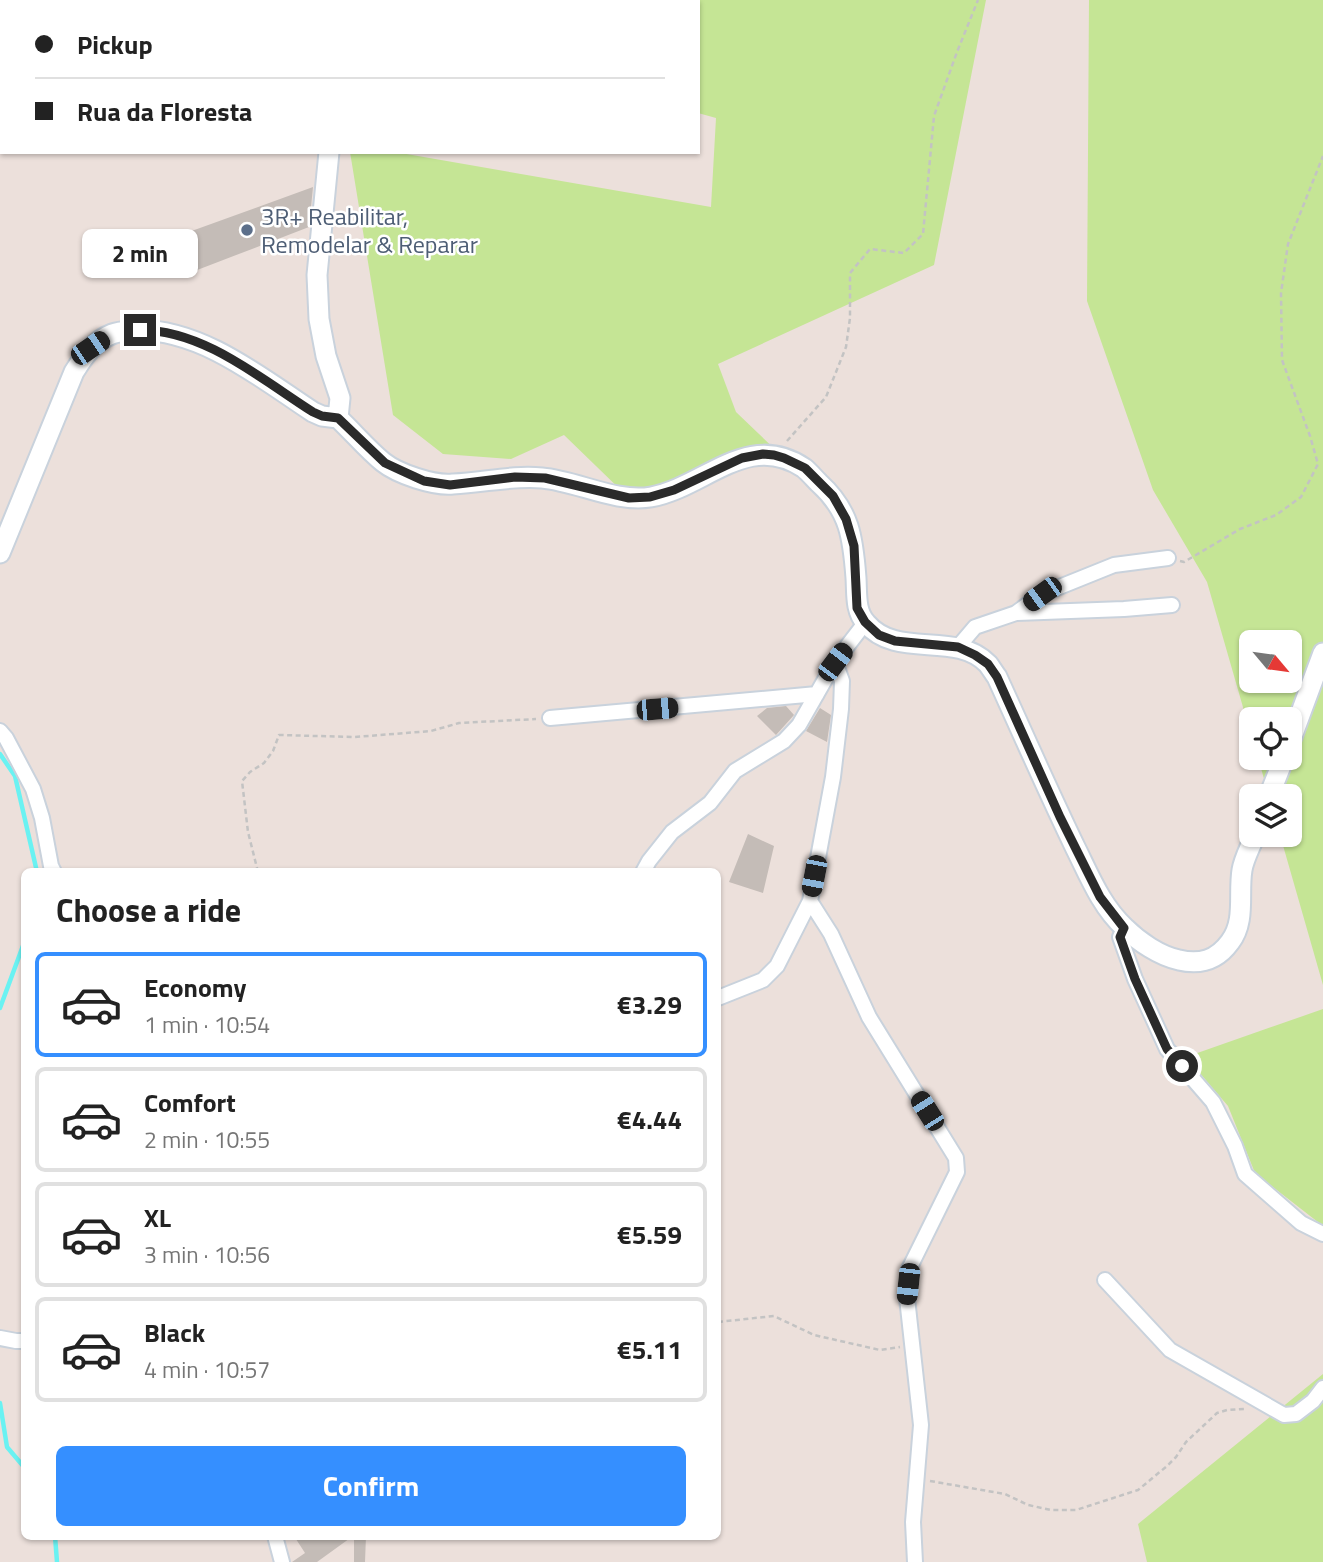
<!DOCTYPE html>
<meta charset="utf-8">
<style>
body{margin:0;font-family:"Titillium Web",sans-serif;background:#f2f2f2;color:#222;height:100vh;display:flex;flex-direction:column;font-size:26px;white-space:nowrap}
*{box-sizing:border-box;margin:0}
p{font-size:23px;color:#767676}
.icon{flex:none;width:38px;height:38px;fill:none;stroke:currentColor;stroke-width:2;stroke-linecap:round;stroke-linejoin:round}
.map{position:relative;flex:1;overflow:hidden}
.side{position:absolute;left:21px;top:868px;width:700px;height:672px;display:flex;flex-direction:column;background:#fff;border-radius:10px;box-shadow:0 2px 5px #0004}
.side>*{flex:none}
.hud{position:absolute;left:0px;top:0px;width:700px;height:154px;box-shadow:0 2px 5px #0004;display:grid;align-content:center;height:154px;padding:0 35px;background:#fff}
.needle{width:46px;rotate:119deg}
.fabs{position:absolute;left:1239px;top:630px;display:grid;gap:14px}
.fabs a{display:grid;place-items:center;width:63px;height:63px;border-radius:10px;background:#fff;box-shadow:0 2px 5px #0004;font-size:35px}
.end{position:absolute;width:32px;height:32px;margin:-16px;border:9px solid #2a2a2a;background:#fff;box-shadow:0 0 0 4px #fff}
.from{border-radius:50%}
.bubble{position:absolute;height:49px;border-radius:10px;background:#fff;box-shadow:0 2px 5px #0004;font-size:23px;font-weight:700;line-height:49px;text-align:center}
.car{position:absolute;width:21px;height:42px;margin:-21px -10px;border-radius:9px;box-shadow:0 0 5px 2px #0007;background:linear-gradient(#222 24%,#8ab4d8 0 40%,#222 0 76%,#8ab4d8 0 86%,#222 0)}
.hud b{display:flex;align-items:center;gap:24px;height:66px;font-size:26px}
.hud b+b{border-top:2px solid #e0e0e0}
.hud i{width:18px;height:18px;background:#222}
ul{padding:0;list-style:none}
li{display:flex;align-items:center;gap:21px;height:105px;margin:0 14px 10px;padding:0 21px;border:4px solid #e0e0e0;border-radius:10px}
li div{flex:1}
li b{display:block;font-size:26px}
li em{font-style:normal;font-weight:700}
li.selected{border-color:#358fff}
li>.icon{width:63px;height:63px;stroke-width:1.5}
h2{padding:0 35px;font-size:32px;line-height:84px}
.primary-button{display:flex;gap:14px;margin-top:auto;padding:14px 35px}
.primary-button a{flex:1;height:80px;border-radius:10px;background:#358fff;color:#fff;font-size:28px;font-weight:700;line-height:80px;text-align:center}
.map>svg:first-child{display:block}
.green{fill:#c5e595;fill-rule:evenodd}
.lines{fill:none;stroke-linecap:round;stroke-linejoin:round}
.stream{stroke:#6af2f2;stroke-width:4.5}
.building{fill:#c4bcb7}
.street-casing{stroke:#c9d2dc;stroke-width:18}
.secondary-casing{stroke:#c9d2dc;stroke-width:23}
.path{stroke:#c3c3c3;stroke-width:2.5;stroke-dasharray:5 3.5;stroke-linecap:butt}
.street{stroke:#fff;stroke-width:14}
.secondary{stroke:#fff;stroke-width:19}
.route{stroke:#2a2a2a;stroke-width:9}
.service-dot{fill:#5c6f8a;stroke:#fff;stroke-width:2.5}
.labels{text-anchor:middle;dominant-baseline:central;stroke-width:5;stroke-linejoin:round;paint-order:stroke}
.service-label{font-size:24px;fill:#4e5e75;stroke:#fff;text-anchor:start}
</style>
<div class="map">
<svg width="1323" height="1562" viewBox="0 0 1323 1562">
<rect width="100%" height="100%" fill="#ece0db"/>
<!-- green -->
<path class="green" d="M 340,0 L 986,0 L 934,265 L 718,364 L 736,412 L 784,458 L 774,455 L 629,498 L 564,435 L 511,459 L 443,454 L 393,415 L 350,152 L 395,152 L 711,207 L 716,118 L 698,113 L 698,2 L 340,2 Z
M 1089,0 L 1323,0 L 1323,985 L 1280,835 L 1290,835 L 1290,796 L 1269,796 L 1258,758 L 1290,758 L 1290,719 L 1251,719 L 1251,735 L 1207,582 L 1153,490 L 1087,301 ZM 1251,642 L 1290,642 L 1290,681 L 1251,681 Z
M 1323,1009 L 1323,1226 L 1255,1173 L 1228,1106 L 1186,1057 Z
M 1323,1374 L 1323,1562 L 1147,1562 L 1138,1524 Z"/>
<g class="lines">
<!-- stream -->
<path class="stream" d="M 0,754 L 15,776 L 37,872
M 0,1008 L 24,943
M 0,1403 L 7,1447 L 24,1467
M 55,1536 L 57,1562"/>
</g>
<!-- building -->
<path class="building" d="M 313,187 L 309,227 L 192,272 L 175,237 Z
M 786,706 L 794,715 L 776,735 L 757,716 L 767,708 Z
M 820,708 L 831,715 L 827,742 L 806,731 Z
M 748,834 L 774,846 L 763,893 L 729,882 Z
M 294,1536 L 353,1536 L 317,1562 L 292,1562 L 305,1553 Z
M 354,1536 L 366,1536 L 365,1562 L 354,1562 Z"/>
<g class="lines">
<!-- street casing -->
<g class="street-casing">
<path id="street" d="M 1017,613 L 1124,609 L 1172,605
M 958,647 L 975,627 L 1016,613 L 1042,594 L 1114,565 L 1168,558
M 550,718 L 817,694
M 0,731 L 6,738 L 33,789 L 42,818 L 51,866 L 54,872
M 643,872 L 649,861 L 672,832 L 710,803 L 735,771 L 784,741 L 799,725 L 835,662 L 865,623
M 810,901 L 831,934 L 869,1017 L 956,1158 L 957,1172 L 909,1269 L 907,1298 L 921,1425 L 913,1522 L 915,1562
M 1124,928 L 1120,937 L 1135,979 L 1167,1049 L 1213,1102 L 1235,1146 L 1245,1174 L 1301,1223 L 1323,1234
M 718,998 L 763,980 L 777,966 L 810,901 L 833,777 L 841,709 L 842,681 L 835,662
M 1105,1280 L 1170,1350 L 1284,1415 L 1296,1414 L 1313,1401 L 1323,1388
M 0,1338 L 16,1341 L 24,1341
M 275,1536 L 282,1562"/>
</g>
<!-- secondary casing -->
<g class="secondary-casing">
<path id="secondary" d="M 321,0 L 321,2
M 329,152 L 317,275 L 319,319 L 326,356 L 340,398 L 338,418
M 338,418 C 353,432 367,449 383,462 C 398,474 434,486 453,484 C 483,483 512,475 542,478 C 577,481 616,503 651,497 C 705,487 748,430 804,468 C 809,472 814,478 819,483 C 850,511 853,538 856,578 C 857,594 855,611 866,623 C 897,660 955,630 988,664 C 991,668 994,673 997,677 C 1023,734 1048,791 1075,847 C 1089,875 1101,906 1125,928 C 1139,942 1160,956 1179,960 C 1200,965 1217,960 1230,942 C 1246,921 1238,894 1242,870 C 1244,858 1251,846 1255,835
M 0,553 L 74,372 C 84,356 94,341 112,334 C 120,331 129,331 138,330 C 203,330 261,378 313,412 L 322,416 L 338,418
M 1290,742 L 1323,653
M 1269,796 L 1284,758"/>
</g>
<!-- path -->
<path class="path" d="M 787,441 L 826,397 L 846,347 L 850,318 L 850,273 L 870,249 L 904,253 L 923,234 L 934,116 L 957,52 L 978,0
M 1180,561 L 1184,562 L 1240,529 L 1276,515 L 1301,497 L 1318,464 L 1310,436 L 1282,360 L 1281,293 L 1288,244 L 1323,156
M 258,872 L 248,832 L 242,781 L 250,772 L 264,763 L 273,751 L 279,735 L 355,737 L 431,731 L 459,723 L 536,719
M 718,1322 L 774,1316 L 814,1335 L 880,1350 L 900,1347
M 930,1481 L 1005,1494 L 1028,1505 L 1051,1510 L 1076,1510 L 1138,1490 L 1167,1466 L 1176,1457 L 1186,1442 L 1217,1413 L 1227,1410 L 1244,1409"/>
<!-- street -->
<use href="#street" class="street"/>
<!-- secondary -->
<use href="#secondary" class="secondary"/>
</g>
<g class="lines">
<!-- route -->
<path class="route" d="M 140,330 C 204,330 261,379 313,412 L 322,416 L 338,418 L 385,463 L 424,481 L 450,485 L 515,477 L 545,478 L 629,498 L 650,497 L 674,490 L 742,458 L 763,454 L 774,455 L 784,458 L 805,468 L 833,496 L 846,519 L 854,546 L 857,608 L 865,622 L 879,635 L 895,641 L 958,647 L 975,655 L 988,664 L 997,677 L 1060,817 L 1100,897 L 1124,928 L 1120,937 L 1135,979 L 1167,1049 L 1182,1066"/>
</g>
<!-- markers -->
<circle class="service-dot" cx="247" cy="230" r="7"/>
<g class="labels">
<!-- service labels -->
<g class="service-label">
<text x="261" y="216">3R+ Reabilitar,<tspan x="261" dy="28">Remodelar &amp; Reparar</tspan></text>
</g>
</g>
</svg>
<div class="fabs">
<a><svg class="needle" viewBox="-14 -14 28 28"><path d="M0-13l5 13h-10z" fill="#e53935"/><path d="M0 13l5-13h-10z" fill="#767676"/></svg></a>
<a><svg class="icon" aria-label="locate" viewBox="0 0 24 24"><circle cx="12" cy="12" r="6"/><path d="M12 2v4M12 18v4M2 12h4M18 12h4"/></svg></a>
<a><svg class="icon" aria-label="layers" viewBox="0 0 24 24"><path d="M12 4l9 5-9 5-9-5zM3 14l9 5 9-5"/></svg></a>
</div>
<i class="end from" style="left:1182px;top:1066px"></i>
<i class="end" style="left:140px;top:330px"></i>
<div class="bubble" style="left:82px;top:229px;width:116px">2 min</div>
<i class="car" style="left:90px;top:348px;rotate:56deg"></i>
<i class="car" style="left:1042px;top:594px;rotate:234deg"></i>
<i class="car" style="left:835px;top:662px;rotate:37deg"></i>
<i class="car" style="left:657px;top:709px;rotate:85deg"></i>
<i class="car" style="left:814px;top:876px;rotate:191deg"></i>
<i class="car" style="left:927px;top:1111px;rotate:328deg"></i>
<i class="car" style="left:908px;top:1284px;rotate:186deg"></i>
<div class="hud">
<b><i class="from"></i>Pickup</b>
<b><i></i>Rua da Floresta</b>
</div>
<section class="side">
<h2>Choose a ride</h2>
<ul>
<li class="selected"><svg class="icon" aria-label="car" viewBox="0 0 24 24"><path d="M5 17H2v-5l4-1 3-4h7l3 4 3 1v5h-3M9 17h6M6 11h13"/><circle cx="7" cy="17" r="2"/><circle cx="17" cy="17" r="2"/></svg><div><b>Economy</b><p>1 min · 10:54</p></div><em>€3.29</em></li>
<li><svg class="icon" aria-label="car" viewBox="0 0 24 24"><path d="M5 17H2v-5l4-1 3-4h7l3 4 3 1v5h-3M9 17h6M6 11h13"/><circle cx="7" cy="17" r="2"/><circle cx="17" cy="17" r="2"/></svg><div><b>Comfort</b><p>2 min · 10:55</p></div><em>€4.44</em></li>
<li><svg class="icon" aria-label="car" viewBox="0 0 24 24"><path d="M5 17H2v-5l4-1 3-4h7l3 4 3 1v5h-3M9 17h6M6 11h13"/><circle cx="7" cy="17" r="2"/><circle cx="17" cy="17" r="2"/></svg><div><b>XL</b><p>3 min · 10:56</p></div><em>€5.59</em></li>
<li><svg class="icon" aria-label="car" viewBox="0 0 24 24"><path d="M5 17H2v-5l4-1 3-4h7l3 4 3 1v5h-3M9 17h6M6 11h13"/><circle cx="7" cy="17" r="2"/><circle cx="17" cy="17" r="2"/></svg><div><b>Black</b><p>4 min · 10:57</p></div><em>€5.11</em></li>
</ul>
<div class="primary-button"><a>Confirm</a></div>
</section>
</div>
